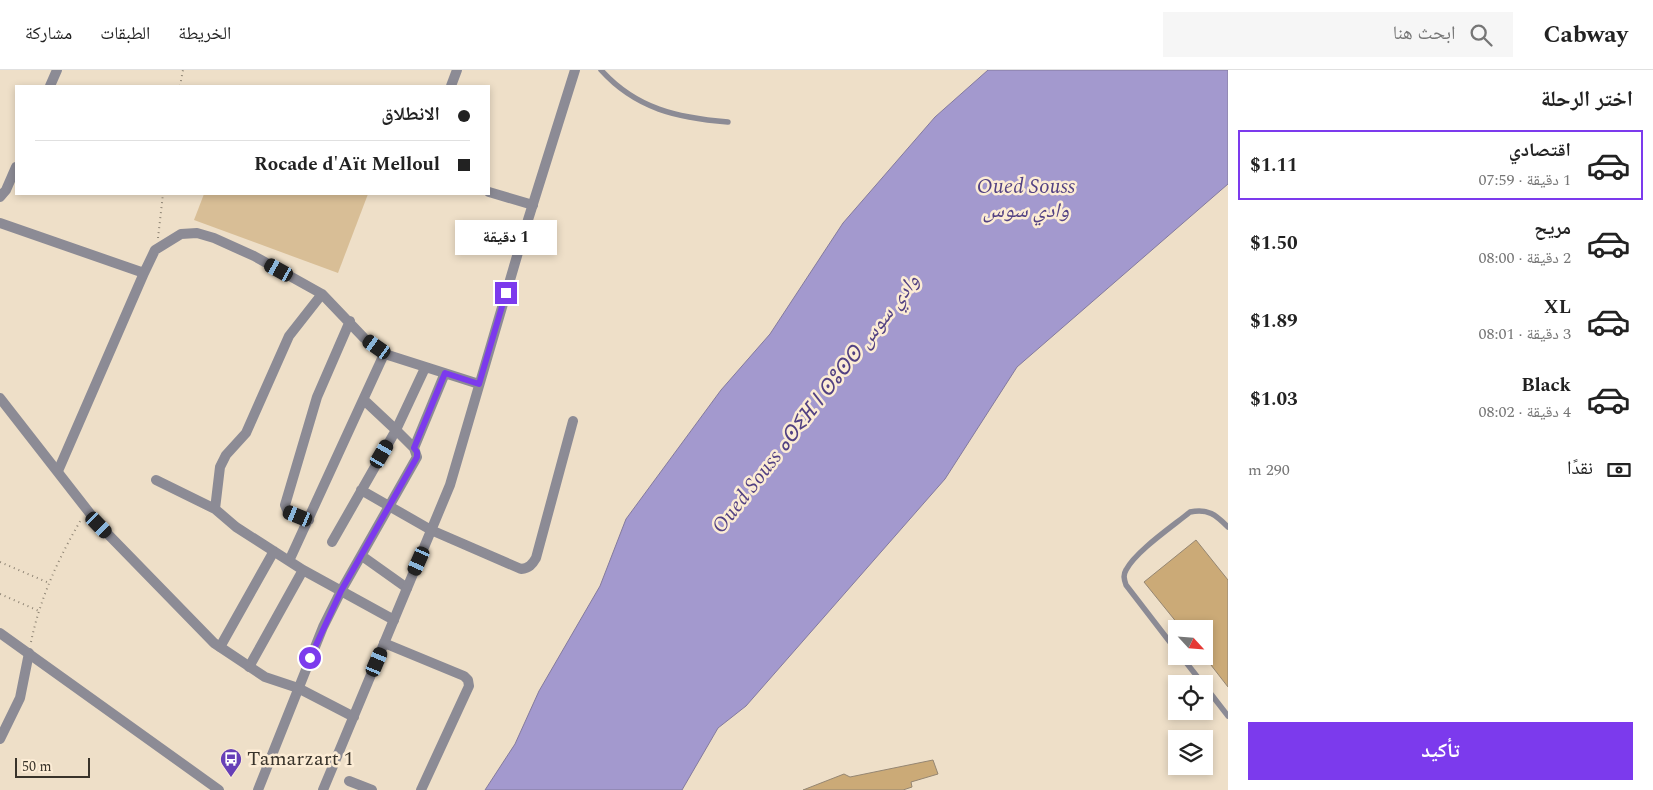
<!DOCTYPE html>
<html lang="ar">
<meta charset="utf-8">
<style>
body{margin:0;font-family:Spectral,"Noto Naskh Arabic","Noto Sans Tifinagh",serif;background:#f6f6f6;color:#222;direction:rtl;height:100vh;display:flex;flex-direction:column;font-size:19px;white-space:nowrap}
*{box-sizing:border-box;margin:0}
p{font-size:16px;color:#767676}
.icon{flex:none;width:28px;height:28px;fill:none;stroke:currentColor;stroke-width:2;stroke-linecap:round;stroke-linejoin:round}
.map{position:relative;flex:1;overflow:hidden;direction:ltr}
.drawer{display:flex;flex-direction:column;background:#fff;width:425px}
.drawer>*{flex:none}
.hud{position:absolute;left:15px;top:15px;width:475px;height:110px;border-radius:0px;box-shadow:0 2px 8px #0003;direction:rtl;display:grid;align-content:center;height:110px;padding:0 20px;background:#fff}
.needle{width:32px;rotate:116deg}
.buttons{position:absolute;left:1168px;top:550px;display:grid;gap:10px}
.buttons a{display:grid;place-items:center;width:45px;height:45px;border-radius:0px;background:#fff;box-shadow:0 2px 8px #0003;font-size:25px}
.scale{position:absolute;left:15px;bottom:12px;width:75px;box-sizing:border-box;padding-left:5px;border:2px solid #39332a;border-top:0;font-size:14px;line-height:18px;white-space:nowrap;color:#39332a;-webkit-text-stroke:4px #fcecd5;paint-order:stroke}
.end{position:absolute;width:22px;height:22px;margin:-11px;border:6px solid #7c3aed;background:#fff;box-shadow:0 0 0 2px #fff}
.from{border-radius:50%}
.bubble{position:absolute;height:35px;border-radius:0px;background:#fff;box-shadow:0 2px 8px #0003;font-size:16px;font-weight:700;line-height:35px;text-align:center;direction:rtl}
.car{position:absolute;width:15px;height:30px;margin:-15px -8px;border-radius:6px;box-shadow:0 0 4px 1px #0007;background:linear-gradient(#222 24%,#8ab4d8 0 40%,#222 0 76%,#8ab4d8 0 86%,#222 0)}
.hud b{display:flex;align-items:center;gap:18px;height:48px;font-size:19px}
.hud b+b{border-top:1px solid #e0e0e0}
.hud i{width:12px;height:12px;background:#222}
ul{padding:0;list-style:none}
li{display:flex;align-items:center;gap:15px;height:70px;margin:0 10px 8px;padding:0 10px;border:2px solid transparent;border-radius:0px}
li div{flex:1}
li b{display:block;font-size:19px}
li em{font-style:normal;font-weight:700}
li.active{border-color:#7c3aed}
li>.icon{width:45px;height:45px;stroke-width:1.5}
h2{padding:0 20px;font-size:22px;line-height:60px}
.pay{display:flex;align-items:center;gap:12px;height:55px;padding:0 20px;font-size:19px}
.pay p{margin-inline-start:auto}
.action{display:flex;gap:10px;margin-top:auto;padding:10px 20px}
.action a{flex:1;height:58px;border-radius:0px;background:#7c3aed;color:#fff;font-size:20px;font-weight:700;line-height:58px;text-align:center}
header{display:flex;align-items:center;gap:30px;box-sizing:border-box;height:70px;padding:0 25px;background:#fff;border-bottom:1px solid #e0e0e0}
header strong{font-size:24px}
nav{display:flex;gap:28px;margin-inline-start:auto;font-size:18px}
.search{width:350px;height:45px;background:#f6f6f6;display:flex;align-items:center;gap:12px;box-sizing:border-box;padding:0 18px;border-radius:0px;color:#767676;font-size:19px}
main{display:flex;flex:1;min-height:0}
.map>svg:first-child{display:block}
.green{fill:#d8be96}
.water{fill:#a399ce;stroke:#837a9d}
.building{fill:#cbaa77;stroke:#958672}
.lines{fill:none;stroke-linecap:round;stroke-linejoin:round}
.path{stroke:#908676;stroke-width:2;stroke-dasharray:1 4;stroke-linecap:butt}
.service{stroke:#8c8b95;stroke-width:5.5}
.minor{stroke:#8c8b95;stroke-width:10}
.tertiary{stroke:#8c8b95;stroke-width:10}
.route{stroke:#7c3aed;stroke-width:6}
.labels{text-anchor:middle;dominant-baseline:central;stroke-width:5;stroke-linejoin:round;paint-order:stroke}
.poi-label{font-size:20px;fill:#39332a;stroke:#fcecd5;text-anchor:start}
.water-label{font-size:21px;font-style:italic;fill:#514082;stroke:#fcecd5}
</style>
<header>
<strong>Cabway</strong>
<div class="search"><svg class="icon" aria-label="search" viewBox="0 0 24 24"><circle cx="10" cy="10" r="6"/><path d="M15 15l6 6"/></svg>ابحث هنا</div>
<nav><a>الخريطة</a><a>الطبقات</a><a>مشاركة</a></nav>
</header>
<main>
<section class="drawer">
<h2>اختر الرحلة</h2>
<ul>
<li class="active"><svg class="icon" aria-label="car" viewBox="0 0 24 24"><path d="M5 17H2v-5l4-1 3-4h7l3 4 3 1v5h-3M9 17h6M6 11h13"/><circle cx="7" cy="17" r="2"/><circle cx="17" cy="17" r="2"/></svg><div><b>اقتصادي</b><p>1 دقيقة · 07:59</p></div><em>$1.11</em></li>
<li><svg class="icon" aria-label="car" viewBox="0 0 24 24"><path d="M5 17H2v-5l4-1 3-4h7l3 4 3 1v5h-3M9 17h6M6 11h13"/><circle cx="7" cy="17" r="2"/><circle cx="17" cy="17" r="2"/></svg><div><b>مريح</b><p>2 دقيقة · 08:00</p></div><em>$1.50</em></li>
<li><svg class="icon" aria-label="car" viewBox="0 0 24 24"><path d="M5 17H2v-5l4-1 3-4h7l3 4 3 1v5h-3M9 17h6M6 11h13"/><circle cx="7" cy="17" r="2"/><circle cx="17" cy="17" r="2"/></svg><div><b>XL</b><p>3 دقيقة · 08:01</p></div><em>$1.89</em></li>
<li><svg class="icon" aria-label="car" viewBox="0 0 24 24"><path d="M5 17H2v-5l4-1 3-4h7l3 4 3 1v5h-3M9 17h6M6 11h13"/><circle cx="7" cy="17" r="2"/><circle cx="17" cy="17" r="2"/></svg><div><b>Black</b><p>4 دقيقة · 08:02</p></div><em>$1.03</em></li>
</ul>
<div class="pay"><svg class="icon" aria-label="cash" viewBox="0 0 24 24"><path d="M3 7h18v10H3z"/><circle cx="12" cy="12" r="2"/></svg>نقدًا<p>290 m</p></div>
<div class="action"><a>تأكيد</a></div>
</section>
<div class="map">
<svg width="1228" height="720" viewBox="0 0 1228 720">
<rect width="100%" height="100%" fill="#eedfc8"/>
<!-- green -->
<path class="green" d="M 204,124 L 368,124 L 338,203 L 194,150 Z"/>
<!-- water -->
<path class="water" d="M 988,0 L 1228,0 L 1228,114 L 1017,297 L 945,409 L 746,636 L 718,658 L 682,720 L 485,720 L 515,674 L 539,621 L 600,516 L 626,449 L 721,320 L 770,264 L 843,153 L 935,47 Z"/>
<!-- building -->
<path class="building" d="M 1196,470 L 1228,510 L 1228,617 L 1204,586 L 1204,559 L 1182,559 L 1144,512 Z
M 933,690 L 938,704 L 911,712 L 912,717 L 903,720 L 803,720 L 844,704 L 850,707 Z"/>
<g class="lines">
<!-- path -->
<path class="path" d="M 180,16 L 183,0
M 158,168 L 163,124
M 0,492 L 49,513
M 0,524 L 39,541
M 31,572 C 40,528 59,487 82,448"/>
<!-- service -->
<path class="service" d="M 601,0 C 636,39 678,48 728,52
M 1176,580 L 1126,515 C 1124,509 1123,505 1126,500 C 1136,481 1173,456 1190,442 C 1208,438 1216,445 1228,457
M 1181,586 L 1203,614
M 1204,615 L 1228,646"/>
<!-- minor -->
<path class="minor" d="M 50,16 L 57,0
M 451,16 L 457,0
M 489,122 L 533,135
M 0,127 L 6,120 L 16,97
M 0,153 L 144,203 L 155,180 L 181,164 L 197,163 L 214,168 L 254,186 L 322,224 L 364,268 L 388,285 L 479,314
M 414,378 L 445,303
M 58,401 L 144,203
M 156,410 L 215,439 L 236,457 L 303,500 L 394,550
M 361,420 L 431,460 L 521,499 C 529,498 532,495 536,488 L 573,351
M 215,439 L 220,397 L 226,385 L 246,363 L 289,266 L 322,224
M 309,450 L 288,442 L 285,435 L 317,327 L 350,251
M 332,472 L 396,360 L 364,330
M 362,486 L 407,518
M 289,491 L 385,282
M 384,573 L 464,606 L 468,610 L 469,616 L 421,720
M 220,577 L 274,481
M 249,597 L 303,500
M 0,669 L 20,628 L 29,583
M 349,711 L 372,720
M 258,720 L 323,557 L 341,521 L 417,387 L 414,378 L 396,360 L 425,298"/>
<!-- tertiary -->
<path class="tertiary" d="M 0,328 L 99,455 L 214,573 L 265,607 L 298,618 L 354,647
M 0,563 L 219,720
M 323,720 L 450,415 L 522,169 L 575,0"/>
</g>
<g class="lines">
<!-- route -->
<path class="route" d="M 310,588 L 341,521 L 417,387 L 417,382 L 414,378 L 445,303 L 479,314 L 506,223"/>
</g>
<!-- icons -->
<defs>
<g id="bus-pin" transform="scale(1.125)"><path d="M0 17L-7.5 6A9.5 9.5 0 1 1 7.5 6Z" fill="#663fb7" stroke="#fcecd5"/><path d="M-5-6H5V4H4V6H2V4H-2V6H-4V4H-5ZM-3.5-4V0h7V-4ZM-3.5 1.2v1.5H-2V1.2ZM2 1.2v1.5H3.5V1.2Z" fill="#fff"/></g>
</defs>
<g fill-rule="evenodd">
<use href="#bus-pin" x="231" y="689"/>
</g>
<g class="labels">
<!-- poi labels -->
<g class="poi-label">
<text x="247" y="689">Tamarzart 1</text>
</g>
<!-- water labels -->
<g class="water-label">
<text x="1026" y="117">Oued Souss<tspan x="1026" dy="24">وادي سوس</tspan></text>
<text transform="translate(816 334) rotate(-52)">Oued Souss ⴰⵙⵉⴼ ⵏ ⵙⵓⵙⵙ وادي سوس</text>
</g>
</g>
</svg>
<div class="buttons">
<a><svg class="needle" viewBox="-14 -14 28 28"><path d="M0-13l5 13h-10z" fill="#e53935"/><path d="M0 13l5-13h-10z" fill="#767676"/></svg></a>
<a><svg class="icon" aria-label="locate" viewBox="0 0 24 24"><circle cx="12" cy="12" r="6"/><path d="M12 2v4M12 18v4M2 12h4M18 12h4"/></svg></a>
<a><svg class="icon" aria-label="layers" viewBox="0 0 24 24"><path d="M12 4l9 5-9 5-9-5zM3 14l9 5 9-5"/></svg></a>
</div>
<div class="scale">50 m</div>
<i class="end from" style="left:310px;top:588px"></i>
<i class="end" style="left:506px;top:223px"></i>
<div class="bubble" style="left:455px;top:150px;width:102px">1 دقيقة</div>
<i class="car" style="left:279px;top:200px;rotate:299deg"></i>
<i class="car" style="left:377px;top:277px;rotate:305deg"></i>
<i class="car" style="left:382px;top:384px;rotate:30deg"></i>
<i class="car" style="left:298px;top:446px;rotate:292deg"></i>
<i class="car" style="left:99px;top:455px;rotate:136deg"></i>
<i class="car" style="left:419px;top:491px;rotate:204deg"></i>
<i class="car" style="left:377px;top:592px;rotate:23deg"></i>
<div class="hud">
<b><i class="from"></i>الانطلاق</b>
<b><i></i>Rocade d'Aït Melloul</b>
</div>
</div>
</main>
